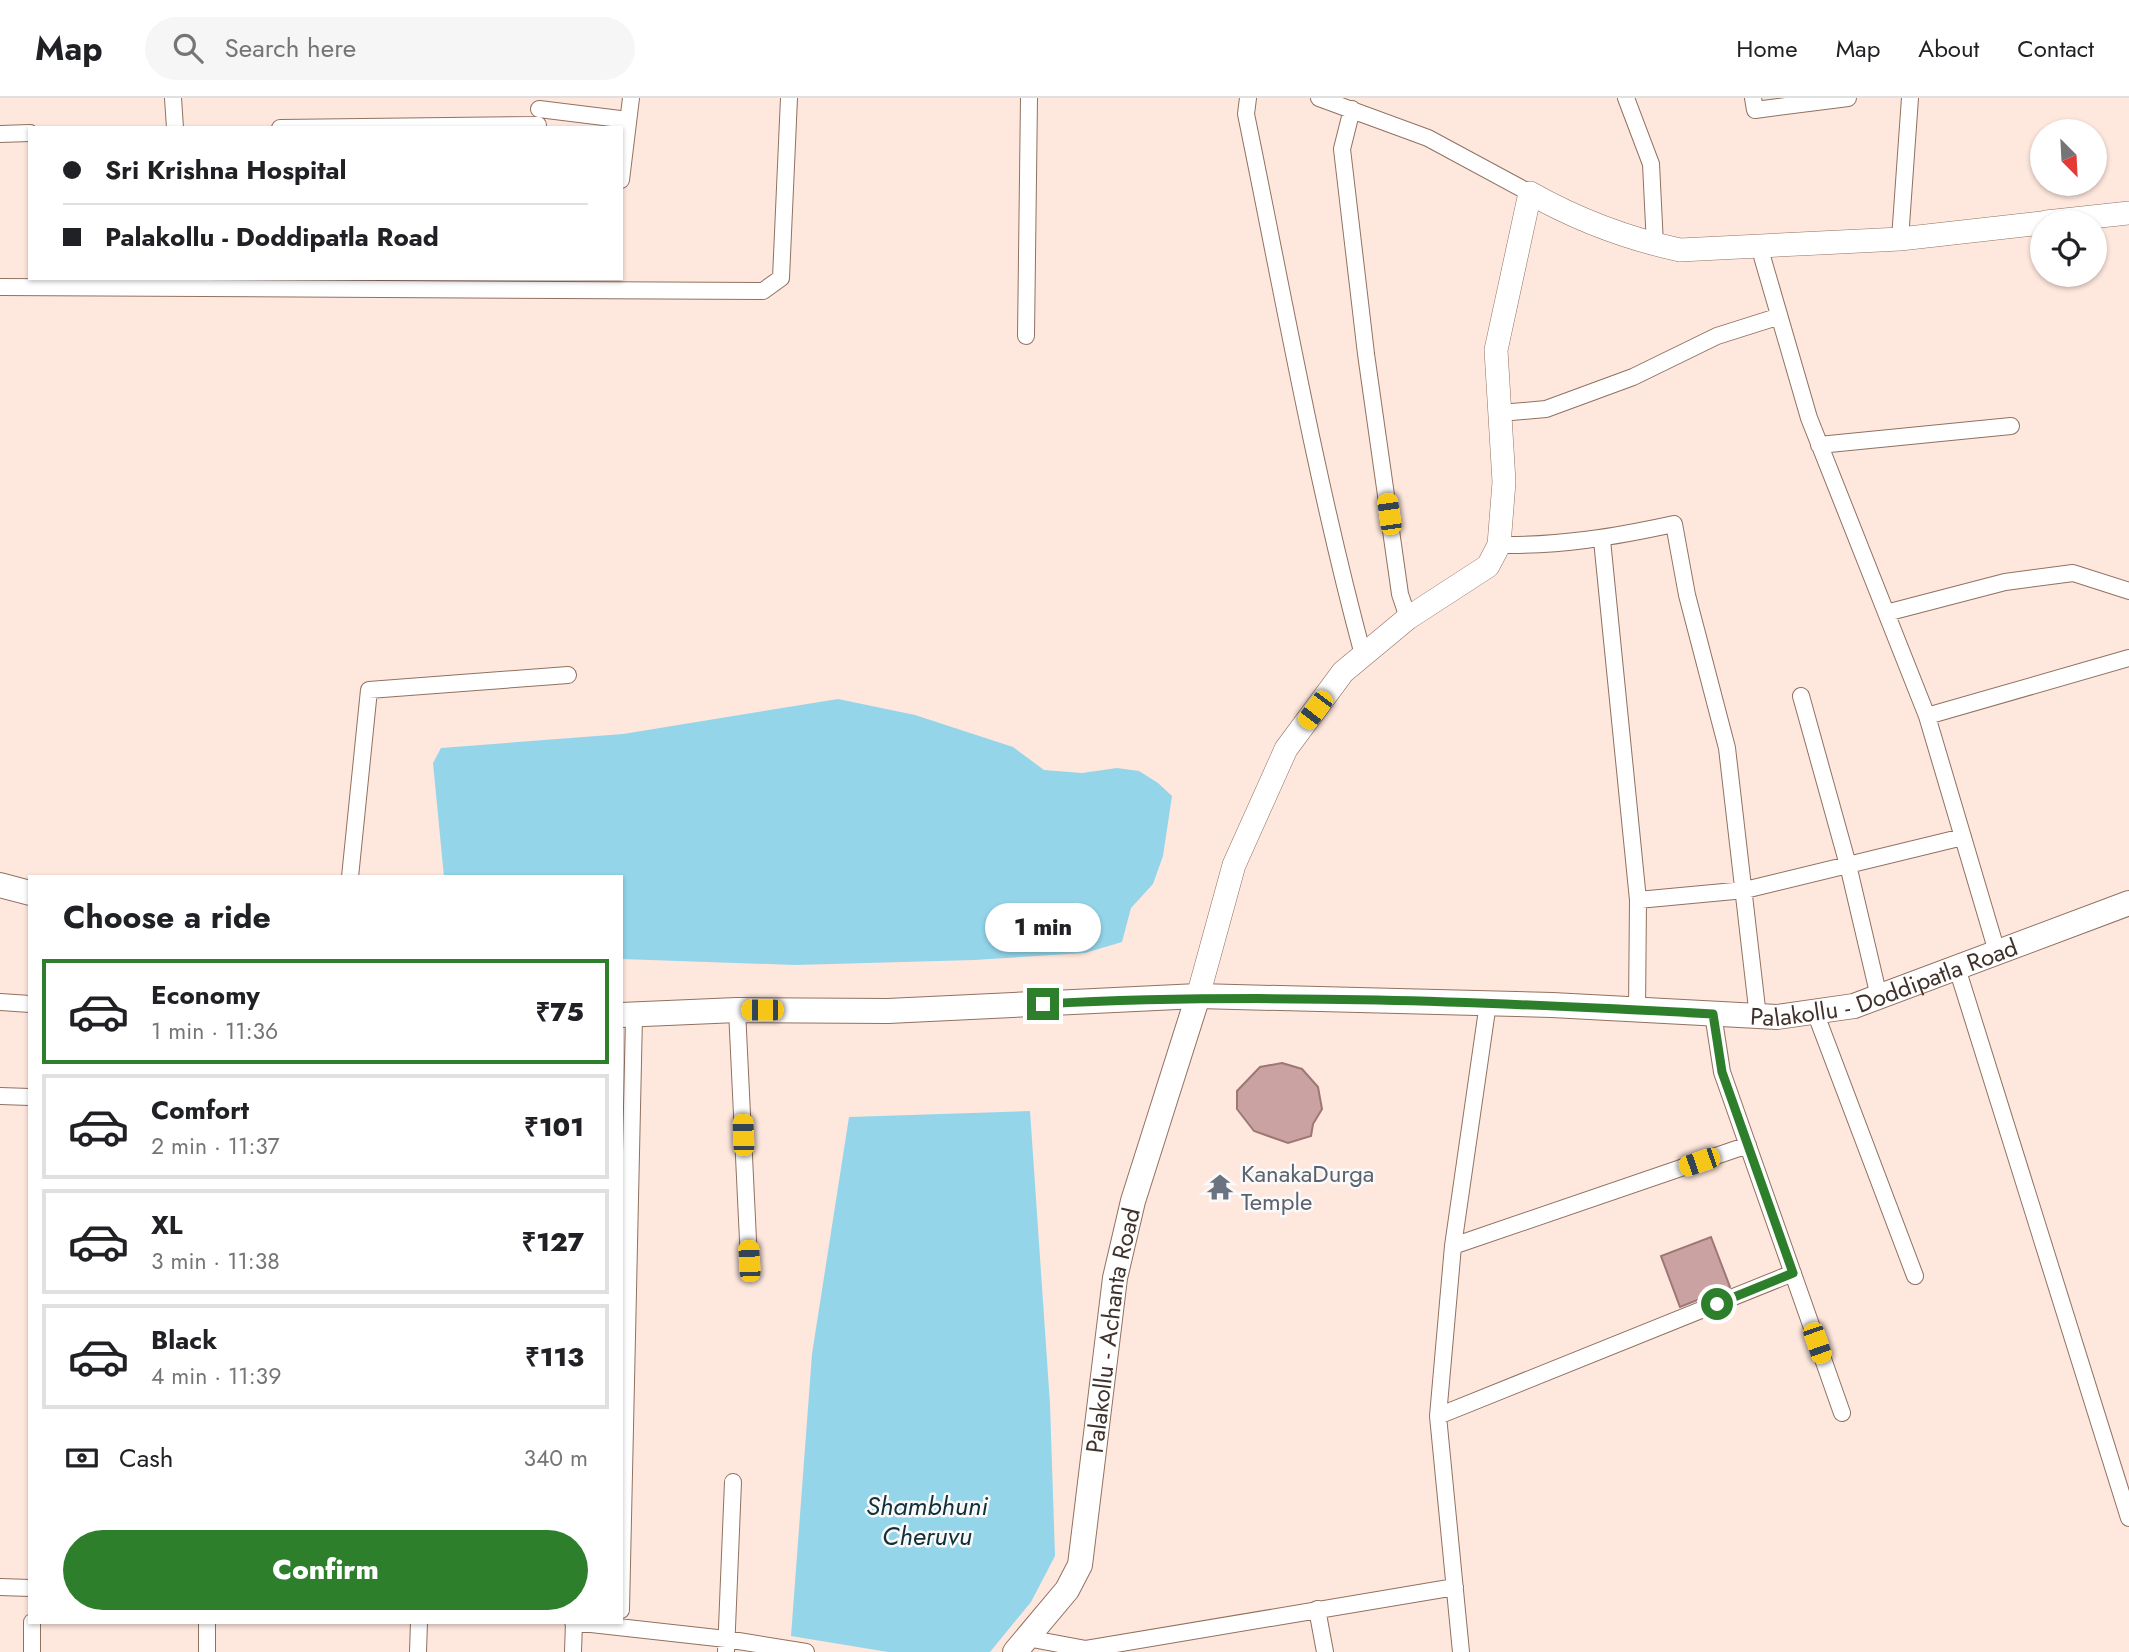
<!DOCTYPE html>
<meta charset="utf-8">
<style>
body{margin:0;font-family:Jost,sans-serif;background:#f6f6f6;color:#202124;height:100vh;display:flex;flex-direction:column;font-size:26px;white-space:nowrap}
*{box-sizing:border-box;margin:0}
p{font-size:23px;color:#757577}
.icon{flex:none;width:38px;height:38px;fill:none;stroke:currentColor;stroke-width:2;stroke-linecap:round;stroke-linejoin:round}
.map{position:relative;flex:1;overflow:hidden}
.side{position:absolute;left:28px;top:777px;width:595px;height:749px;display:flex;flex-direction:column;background:#fff;border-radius:0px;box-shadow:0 2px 5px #0004}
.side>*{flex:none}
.banner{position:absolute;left:28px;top:28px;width:595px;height:154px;border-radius:0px;box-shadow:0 2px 5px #0004;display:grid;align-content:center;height:154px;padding:0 35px;background:#fff}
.needle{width:46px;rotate:156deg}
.controls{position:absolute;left:2030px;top:21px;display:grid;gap:14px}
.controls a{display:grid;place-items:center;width:77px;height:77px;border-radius:50%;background:#fff;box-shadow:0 2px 5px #0004;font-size:35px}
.end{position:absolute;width:32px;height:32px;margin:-16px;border:9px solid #2d7f2b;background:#fff;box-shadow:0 0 0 4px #fff}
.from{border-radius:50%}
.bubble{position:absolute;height:49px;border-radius:24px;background:#fff;box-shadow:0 2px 5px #0004;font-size:23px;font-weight:800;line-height:49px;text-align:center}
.car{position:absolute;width:21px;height:42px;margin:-21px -10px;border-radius:9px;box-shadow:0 0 5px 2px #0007;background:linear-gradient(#f5c518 24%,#345 0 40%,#f5c518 0 76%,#345 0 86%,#f5c518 0)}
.banner b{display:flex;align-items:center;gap:24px;height:66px;font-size:26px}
.banner b+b{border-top:2px solid #e0e0e0}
.banner i{width:18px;height:18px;background:#202124}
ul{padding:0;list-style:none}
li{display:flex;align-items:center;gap:21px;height:105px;margin:0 14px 10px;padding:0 21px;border:4px solid #e0e0e0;border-radius:0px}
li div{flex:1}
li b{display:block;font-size:26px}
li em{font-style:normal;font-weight:800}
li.active{border-color:#2d7f2b}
li>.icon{width:63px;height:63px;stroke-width:1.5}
h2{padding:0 35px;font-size:32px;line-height:84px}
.pay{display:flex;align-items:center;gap:18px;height:77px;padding:0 35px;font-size:26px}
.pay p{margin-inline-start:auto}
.button{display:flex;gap:14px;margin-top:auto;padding:14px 35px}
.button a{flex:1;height:80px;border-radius:42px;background:#2d7f2b;color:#fff;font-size:28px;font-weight:800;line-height:80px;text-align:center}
header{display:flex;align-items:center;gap:42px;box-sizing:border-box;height:98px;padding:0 35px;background:#fff;border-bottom:2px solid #e0e0e0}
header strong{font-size:33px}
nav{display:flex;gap:38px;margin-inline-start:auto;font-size:24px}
.search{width:490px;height:63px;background:#f6f6f6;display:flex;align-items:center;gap:18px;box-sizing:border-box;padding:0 24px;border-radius:38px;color:#757577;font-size:26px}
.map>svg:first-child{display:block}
.water{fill:#94d5ea}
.building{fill:#caa2a1;stroke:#9d7776;stroke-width:2}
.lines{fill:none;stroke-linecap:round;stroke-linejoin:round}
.street-casing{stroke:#917161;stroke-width:18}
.secondary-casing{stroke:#917161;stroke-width:24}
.primary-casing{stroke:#917161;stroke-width:26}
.street{stroke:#fff;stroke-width:16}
.secondary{stroke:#fff;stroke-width:23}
.primary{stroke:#fff;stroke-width:24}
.route{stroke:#2d7f2b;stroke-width:9}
.labels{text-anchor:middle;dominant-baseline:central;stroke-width:5;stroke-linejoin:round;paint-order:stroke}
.street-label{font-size:24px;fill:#40322b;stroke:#fafafa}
.worship-label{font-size:24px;fill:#5b616d;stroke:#fafafa;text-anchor:start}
.water-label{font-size:26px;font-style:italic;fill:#11303a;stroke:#fafafa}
</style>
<header>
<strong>Map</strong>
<div class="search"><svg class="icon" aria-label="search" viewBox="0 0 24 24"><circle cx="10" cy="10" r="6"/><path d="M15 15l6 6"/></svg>Search here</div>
<nav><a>Home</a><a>Map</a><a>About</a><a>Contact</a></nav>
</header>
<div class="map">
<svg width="2129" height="1554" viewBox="0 0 2129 1554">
<rect width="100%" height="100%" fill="#fee7dd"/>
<!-- water -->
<path class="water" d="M 838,601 L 915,617 L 1013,649 L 1044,672 L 1082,675 L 1117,670 L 1139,673 L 1158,685 L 1172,698 L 1163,758 L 1153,786 L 1131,810 L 1122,844 L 1085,855 L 974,862 L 795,867 L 621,861 L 621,779 L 444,779 L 433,665 L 441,650 L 623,636 Z
M 1030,1013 L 1050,1306 L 1055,1458 L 1031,1504 L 990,1554 L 888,1554 L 791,1538 L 812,1256 L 849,1019 Z"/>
<!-- building -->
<path class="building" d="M 1282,965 L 1302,971 L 1318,989 L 1322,1011 L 1313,1026 L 1311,1038 L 1288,1045 L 1254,1033 L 1237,1011 L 1237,993 L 1260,969 Z
M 1711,1139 L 1730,1189 L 1680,1209 L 1661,1158 Z"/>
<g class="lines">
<!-- street casing -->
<g class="street-casing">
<path id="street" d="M 173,0 L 175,30
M 1248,0 L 1246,16 C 1283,196 1315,379 1363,557
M 1319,0 L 1428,40 L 1530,95
M 1626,0 L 1651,66 L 1655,147
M 1753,0 L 1755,12 L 1848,0
M 539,11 L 628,22
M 1352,11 L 1342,51 L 1366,256 L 1400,496 L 1408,520
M 280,30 L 538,27
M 0,36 L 30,35
M 621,82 L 631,0
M 1900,141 L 1910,0
M 1759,148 L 1809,320 L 1927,618 L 1997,854
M 0,189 L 763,193 L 781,180 L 789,0
M 1026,238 L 1029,0
M 1500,315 L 1546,311 L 1633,279 L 1717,238 L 1777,219
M 1819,347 L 2011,328
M 1602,442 L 1638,802 L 1637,912
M 1499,447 C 1560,448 1614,439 1674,426 L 1687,497 L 1727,650 L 1758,919
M 1886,515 L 2005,484 L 2073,475 L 2129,493
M 1801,598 L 1848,767 L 1879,899
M 1927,618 L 2129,560
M 350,779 L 369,592 L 568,577
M 1638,802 L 1745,792 L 1963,739
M 1957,870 L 2129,1420
M 0,904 L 30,906
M 737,912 L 749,1163
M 1815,914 L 1915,1178
M 1713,916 L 1722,974 L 1842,1315
M 0,998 L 30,999
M 1453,1148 L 1748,1047
M 1438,1318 L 1793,1175
M 0,1489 L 30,1490
M 1317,1511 L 1325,1554
M 621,1512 L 634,918
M 207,1524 L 207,1554
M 573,1524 L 726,1541 L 806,1554
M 1027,1540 L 1086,1551 L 1455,1489
M 32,1554 L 32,1524
M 418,1554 L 419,1524
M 573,1554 L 574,1524
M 726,1554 L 733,1384
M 1461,1554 L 1438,1318 L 1453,1148 L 1488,905"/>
</g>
<!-- secondary casing -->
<g class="secondary-casing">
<path id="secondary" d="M 2046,124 L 2129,115
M 1198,898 L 1234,767 L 1286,651 L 1343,574 L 1408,520 L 1488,468 L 1499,447 L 1504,384 L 1496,252 L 1530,95 C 1576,121 1629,141 1680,152 L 1900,141 L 2042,125"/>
</g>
<!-- primary casing -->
<g class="primary-casing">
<g id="primary">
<path d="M 0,787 L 30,795"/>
<path id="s1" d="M 621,917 L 737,912 L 888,913 L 1198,898 L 1552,907 L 1777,919 L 1854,908 L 2129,805"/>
<path id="s2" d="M 1015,1554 L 1067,1492 L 1080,1467 L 1115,1180 L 1133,1103 L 1198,898"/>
</g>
</g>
<!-- street -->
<use href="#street" class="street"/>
<!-- secondary -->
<use href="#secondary" class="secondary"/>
<!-- primary -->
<use href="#primary" class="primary"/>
</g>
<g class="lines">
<!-- route -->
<path class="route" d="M 1043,906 C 1266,894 1490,904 1713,916 L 1722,974 L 1793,1175 L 1717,1206"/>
</g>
<!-- icons -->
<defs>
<g id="temple-bare" transform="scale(2.1)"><path d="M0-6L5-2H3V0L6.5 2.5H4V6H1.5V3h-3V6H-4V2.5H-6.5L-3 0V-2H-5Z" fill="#6b7280" stroke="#fafafa" stroke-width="2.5" paint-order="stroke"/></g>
</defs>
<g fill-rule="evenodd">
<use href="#temple-bare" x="1220" y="1089"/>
</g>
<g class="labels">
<!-- street labels -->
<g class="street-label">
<text stroke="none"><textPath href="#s1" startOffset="1269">Palakollu - Doddipatla Road</textPath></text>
<text stroke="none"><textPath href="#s2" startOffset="346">Palakollu - Achanta Road</textPath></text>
</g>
<!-- worship labels -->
<g class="worship-label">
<text x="1241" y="1075">KanakaDurga<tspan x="1241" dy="28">Temple</tspan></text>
</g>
<!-- water labels -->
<g class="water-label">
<text x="927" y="1408">Shambhuni<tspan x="927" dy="30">Cheruvu</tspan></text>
</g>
</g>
</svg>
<div class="controls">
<a><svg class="needle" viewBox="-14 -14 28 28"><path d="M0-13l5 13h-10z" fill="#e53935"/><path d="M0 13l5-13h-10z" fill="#757577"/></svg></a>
<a><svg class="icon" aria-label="locate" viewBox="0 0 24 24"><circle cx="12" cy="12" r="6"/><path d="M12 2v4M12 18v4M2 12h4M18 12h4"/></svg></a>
</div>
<i class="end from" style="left:1717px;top:1206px"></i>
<i class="end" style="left:1043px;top:906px"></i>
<div class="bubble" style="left:985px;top:805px;width:116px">1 min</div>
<i class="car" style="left:1389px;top:416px;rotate:352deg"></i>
<i class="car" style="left:1315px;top:612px;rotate:217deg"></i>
<i class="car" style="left:762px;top:912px;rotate:270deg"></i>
<i class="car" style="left:743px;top:1037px;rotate:358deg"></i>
<i class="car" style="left:1699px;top:1064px;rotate:251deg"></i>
<i class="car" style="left:749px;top:1163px;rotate:357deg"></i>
<i class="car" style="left:1817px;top:1245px;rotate:161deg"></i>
<div class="banner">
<b><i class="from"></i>Sri Krishna Hospital</b>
<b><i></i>Palakollu - Doddipatla Road</b>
</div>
<section class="side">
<h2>Choose a ride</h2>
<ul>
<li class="active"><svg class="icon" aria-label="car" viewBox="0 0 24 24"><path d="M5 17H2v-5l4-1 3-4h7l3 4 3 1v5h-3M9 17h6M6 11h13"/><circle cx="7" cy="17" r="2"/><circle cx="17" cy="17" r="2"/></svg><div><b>Economy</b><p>1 min · 11:36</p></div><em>₹75</em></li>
<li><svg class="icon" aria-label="car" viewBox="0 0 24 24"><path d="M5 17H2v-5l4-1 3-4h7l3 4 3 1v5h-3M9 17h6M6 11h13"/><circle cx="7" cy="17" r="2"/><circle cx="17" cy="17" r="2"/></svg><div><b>Comfort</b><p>2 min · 11:37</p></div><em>₹101</em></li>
<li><svg class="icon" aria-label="car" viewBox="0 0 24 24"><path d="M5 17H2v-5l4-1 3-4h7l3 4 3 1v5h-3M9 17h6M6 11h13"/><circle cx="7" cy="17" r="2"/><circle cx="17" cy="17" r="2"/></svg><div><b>XL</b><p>3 min · 11:38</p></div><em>₹127</em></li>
<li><svg class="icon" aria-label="car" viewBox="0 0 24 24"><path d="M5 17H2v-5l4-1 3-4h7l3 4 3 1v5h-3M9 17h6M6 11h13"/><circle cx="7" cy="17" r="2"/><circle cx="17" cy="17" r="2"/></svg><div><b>Black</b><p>4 min · 11:39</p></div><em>₹113</em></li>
</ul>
<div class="pay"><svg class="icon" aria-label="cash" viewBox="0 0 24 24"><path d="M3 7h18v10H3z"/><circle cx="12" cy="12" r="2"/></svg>Cash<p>340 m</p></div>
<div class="button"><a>Confirm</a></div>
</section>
</div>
